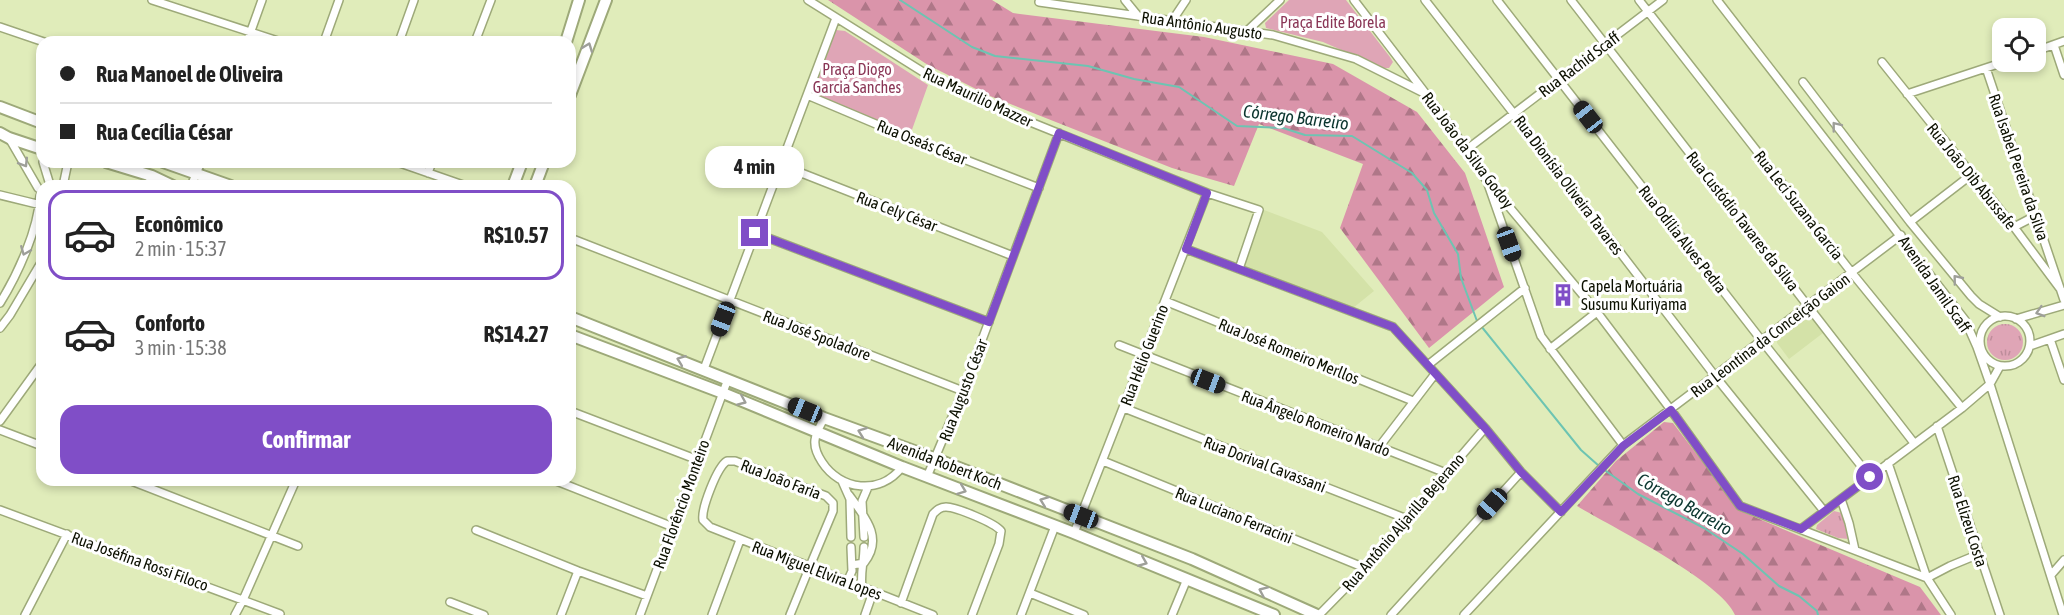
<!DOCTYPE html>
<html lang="pt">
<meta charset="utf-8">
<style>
body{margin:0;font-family:"Asap Condensed",sans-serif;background:#f6f6f6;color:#222;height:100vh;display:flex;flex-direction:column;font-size:22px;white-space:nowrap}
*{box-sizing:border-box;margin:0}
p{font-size:20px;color:#767676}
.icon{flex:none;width:33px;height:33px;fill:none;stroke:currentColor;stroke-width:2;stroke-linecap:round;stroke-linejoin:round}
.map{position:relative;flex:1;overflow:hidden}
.drawer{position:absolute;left:36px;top:180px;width:540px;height:306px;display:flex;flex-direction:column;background:#fff;border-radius:18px;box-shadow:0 3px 9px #0003}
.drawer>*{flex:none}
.guide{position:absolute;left:36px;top:36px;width:540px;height:132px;border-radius:18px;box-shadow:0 3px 9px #0003;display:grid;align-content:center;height:132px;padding:0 24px;background:#fff}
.fabs{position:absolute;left:1992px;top:18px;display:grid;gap:12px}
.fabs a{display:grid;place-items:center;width:54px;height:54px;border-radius:12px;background:#fff;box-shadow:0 3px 9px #0003;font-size:30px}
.end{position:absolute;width:27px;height:27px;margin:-14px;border:8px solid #804ec7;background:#fff;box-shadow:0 0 0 3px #fff}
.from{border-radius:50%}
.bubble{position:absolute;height:42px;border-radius:18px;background:#fff;box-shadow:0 3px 9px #0003;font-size:20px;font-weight:700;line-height:42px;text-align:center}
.car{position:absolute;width:18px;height:36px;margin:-18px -9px;border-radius:8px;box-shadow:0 0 4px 2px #0007;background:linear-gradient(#222 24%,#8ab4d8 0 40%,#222 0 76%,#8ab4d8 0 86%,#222 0)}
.guide b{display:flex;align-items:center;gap:21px;height:57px;font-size:22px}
.guide b+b{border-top:2px solid #e0e0e0}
.guide i{width:15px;height:15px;background:#222}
ul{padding:10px 0 0;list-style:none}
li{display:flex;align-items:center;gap:18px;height:90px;margin:0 12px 9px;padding:0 12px;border:3px solid transparent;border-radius:18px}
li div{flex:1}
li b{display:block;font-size:22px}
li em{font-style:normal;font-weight:700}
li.active{border-color:#804ec7}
li>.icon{width:54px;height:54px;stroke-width:1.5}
.cta{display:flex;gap:12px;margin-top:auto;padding:12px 24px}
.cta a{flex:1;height:69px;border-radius:18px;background:#804ec7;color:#fff;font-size:24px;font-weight:700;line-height:69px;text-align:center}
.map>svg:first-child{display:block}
.built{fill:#d4e2a8}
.grass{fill:url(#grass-tufts)}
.forest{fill:url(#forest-firs)}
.park{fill:#dfa5b6}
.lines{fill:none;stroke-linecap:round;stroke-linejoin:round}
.stream{stroke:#6dc4b2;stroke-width:2}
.minor-casing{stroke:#9da979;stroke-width:10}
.primary-casing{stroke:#9da979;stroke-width:14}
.minor{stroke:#fff;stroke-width:7}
.primary{stroke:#fff;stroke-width:10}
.oneway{stroke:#9e9f99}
.route{stroke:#804ec7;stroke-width:8}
.labels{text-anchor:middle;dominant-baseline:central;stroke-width:6;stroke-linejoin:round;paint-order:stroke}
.park-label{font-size:16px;fill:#8a3656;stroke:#fff}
.street-label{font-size:16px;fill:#0c1001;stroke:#fff}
.poi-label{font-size:16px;fill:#0c1001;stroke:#fff;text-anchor:start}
.water-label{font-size:18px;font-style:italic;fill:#0c362f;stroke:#fff}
</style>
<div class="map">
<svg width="2064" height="615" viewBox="0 0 2064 615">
<defs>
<pattern id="grass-tufts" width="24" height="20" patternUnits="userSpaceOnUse" patternTransform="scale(1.5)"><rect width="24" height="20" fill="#dfa5b6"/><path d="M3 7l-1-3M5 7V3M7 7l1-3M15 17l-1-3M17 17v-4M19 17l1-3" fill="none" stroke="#be8d9b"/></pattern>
<pattern id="forest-firs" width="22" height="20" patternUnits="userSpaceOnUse" patternTransform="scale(1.5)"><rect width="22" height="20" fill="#da94aa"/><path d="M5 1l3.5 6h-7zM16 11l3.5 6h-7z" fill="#af7788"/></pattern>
</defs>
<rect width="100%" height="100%" fill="#e0ecba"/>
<!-- built -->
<path class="built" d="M 1264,210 L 1322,232 L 1374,291 L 1353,308 L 1244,266 Z
M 1807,315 L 1810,316 L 1823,333 L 1789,359 L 1777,343 L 1777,339 Z"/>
<!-- grass -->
<path class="grass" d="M1987 342a18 18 0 1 1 36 0a18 18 0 1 1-36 0Z
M 1834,511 L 1842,513 L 1848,539 L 1838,538 L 1816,529 L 1817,525 Z"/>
<!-- forest -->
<path class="forest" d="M 828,0 L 992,0 L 1013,13 L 1204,37 L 1333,64 L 1417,112 L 1465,173 L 1504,287 L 1429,348 L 1340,228 L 1363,164 L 1259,124 L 1234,186 L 1172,168 L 990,96 L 928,65 Z
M 1664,422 L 1673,423 L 1736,506 L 1745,513 L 1920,587 L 1941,615 L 1735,615 C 1721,581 1612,527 1577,506 L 1616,461 Z"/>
<!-- park -->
<path class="park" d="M 1289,0 L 1346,0 L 1390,57 L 1393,62 L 1389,68 L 1383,68 L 1323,42 L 1266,28 L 1265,23 Z
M 836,30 L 845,31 L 928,85 L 909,138 L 813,94 Z"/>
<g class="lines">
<!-- stream -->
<path class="stream" d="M 900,0 L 972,47 L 995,56 L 1088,66 L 1134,79 L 1179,87 L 1237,126 L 1283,128 L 1305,135 L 1352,136 L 1412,173 L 1427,190 L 1434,213 L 1458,254 L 1461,278 L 1477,321 L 1581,450 L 1599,466 L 1638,494 L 1704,528 L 1743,554 L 1779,586 L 1799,596 L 1817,611 L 1818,615"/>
<!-- minor casing -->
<g class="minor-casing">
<path id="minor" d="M 152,0 L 281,42
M 808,0 L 939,82 L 988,105 L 1207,193 L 1259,210 L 1239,269
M 1125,0 L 1138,16
M 1354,0 L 1449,124 L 1485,178 L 1597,312 L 1671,410 L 1740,506 L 1927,578 L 1951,615
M 1425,0 L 1514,114 L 1715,376 L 1824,511
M 1497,0 L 1762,341 L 1870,477
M 1571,0 L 1914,443
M 1639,0 L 1852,273 L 1962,408
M 1717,0 L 1965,320 L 1977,347 L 1990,384 L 2063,615
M 1039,2 L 1273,35 L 1356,59 L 1424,93
M 1172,21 L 1186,0
M 0,27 L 44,42
M 1246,32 L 1280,0
M 247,42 L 262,0
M 324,42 L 339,0
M 399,42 L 414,0
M 475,42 L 491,0
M 2054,45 L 2064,75
M 2036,51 L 2064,41
M 1882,62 L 2014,227 L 2061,290
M 1986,68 L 2064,300
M 1803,82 L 1910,222 L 1971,296 L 1979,304 L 2000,317
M 1907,94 L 2004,62
M 807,95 L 909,138 L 1039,188
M 9,138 L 38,188
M 1466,150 L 1663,0
M 43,162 L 50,185
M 397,162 L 466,186
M 781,165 L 1013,256
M 428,173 L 432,162
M 1488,184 L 1541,336 L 1623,445
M 63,186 L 68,162
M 147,186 L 152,176
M 191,186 L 201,162
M 0,195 L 41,205
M 1910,222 L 1971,175
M 2014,227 L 2035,216
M 755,233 L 989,322
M 570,238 L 963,391
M 1186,249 L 1393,327 L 1485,428 L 1521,472 L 1561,512
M 1165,301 L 1413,401
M 0,303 C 18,274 38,230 40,196
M1980 341a25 25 0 1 1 50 0a25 25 0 1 1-50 0Z
M 2016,319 L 2064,305
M 0,328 L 10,315 L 42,261
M 2050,339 L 2064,380
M 1119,345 L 1446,473
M 2030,346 L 2064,334
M 1550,349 L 1597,312
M 1428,365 L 1525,288
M 704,369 L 836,18
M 1124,408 L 1407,519
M 570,411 L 698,460
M 824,418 C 821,425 816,432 815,440 C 814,448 818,456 822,462 C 840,490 880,496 902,467
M 0,421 L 42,363
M 1937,426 L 2000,615
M 0,430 L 42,446
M 1379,447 L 1435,374
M 1103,461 L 1365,568
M 1888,463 L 1927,578 L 1950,566 L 1979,554
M 927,477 L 963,391 L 1059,133
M 129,480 L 298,546
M 554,480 L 673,527
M 842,481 L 850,499 L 851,537
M 849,495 C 865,517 884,538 864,563 L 852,565
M 1841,499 L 1849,523 L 1855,550
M 0,510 L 280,614
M 1801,529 L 1962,408 L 1990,384 L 2000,366
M 476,530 L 578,571 L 647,596
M 1074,533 L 1207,193
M 864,537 L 862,501 L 868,487
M 2051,575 L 2064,560
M 847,582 L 852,571 L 851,547
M 862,587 C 860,574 864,561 864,547
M 1030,593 L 1084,615
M 450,602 L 484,615
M 901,603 L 933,514 C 937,510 940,507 946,507 C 956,507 995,523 1001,531 L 999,544 L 972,615
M 25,615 L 67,534
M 235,615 L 243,600 L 296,480
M 561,615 L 578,571
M 640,615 L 728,379
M 712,615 L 740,540
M 790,615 L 810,566 L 833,511 L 833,503 L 826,496 L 735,461 L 727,461 C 717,467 701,509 703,520 L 710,527 L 933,615
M 865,615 L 873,592
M 1021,615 L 1055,526
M 1172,615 L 1187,579
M 1319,615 L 1365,568 L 1485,428
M 1391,615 L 1521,472
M 1464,615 L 1623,445 L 1901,235"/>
</g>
<!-- primary casing -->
<g class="primary-casing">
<path id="primary" d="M 566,42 L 579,0
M 570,95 L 606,0
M 0,107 L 42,123
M 0,133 L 9,138 L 42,149
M 106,162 L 152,176 L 173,186
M 163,162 L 231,186
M 513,186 L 522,162
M 535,186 L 544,162
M 570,317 L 824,418 L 936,459 L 1192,559 L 1317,615
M 570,335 L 723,393 L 902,467 L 1074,533 L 1274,615"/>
</g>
<!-- minor -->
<use href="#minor" class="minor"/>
<!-- primary -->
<use href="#primary" class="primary"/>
</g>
<!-- one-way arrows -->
<defs><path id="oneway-chevron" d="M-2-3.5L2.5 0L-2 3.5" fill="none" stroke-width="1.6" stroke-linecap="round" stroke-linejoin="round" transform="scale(1.5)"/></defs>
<g class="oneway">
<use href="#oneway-chevron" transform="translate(588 47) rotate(-69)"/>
<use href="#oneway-chevron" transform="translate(1836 126) rotate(-128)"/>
<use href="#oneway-chevron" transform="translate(24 163) rotate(58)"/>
<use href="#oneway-chevron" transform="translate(25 251) rotate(112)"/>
<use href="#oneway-chevron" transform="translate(1957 279) rotate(-129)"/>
<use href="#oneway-chevron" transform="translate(2040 312) rotate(163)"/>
<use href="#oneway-chevron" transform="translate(681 360) rotate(-159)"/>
<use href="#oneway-chevron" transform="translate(742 401) rotate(23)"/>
<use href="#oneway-chevron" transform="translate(862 432) rotate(-160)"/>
<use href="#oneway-chevron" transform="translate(962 490) rotate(21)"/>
<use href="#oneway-chevron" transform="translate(1044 501) rotate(-159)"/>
<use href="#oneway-chevron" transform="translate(1143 562) rotate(22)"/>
<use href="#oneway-chevron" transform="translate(1263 591) rotate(-156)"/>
</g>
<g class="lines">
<!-- route -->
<path class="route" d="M 755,233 L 989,322 L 1059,133 L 1207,193 L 1186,249 L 1393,327 L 1485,428 L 1521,472 L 1561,512 L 1623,446 L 1671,410 L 1740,506 L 1801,529 L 1870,477"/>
</g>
<!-- icons -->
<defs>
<g id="building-bare" transform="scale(1.8)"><path d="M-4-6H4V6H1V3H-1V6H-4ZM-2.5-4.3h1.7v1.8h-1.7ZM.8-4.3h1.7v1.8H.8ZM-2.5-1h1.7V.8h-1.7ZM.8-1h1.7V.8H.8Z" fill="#804ec7" stroke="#fff" stroke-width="2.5" paint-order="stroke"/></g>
</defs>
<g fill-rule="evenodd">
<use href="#building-bare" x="1563" y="295"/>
</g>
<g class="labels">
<!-- park labels -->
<g class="park-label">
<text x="1333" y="22">Praça Edite Borela</text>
<text x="857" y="69">Praça Diogo<tspan x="857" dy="18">Garcia Sanches</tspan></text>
</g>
<!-- street labels -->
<g class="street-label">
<text transform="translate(1202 25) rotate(8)">Rua Antônio Augusto</text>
<text transform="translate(1579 64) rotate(-37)">Rua Rachid Scaff</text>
<text transform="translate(978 97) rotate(25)">Rua Maurilio Mazzer</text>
<text transform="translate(922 142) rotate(22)">Rua Oseás César</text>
<text transform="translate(1468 150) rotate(53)">Rua João da Silva Godoy</text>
<text transform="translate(2019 167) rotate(71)">Rua Isabel Pereira da Silva</text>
<text transform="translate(1972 176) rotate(51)">Rua João Dib Abussafe</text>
<text transform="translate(1569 185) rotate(53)">Rua Dionísia Oliveira Tavares</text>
<text transform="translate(1799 205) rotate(52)">Rua Leci Suzana Garcia</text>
<text transform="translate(897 211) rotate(21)">Rua Cely César</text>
<text transform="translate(1743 221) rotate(52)">Rua Custódio Tavares da Silva</text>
<text transform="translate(1683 239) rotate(52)">Rua Odília Alves Pedra</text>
<text transform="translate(1935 284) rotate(55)">Avenida Jamil Scaff</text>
<text transform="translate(817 335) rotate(21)">Rua José Spoladore</text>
<text transform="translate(1770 335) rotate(-37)">Rua Leontina da Conceição Gaion</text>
<text transform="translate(1289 351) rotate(22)">Rua José Romeiro Merllos</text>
<text transform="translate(1144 355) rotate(-69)">Rua Hélio Guerino</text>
<text transform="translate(963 390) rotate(-69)">Rua Augusto César</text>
<text transform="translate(1316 423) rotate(21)">Rua Ângelo Romeiro Nardo</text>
<text transform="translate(945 463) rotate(21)">Avenida Robert Koch</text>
<text transform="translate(1265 464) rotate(21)">Rua Dorival Cavassani</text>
<text transform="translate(781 479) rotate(21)">Rua João Faria</text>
<text transform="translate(681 504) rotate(-70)">Rua Florêncio Monteiro</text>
<text transform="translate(1234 515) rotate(22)">Rua Luciano Ferracini</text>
<text transform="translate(1968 521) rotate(72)">Rua Elizeu Costa</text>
<text transform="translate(1403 522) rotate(-49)">Rua Antônio Aljarilla Bejerano</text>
<text transform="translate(140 561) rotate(20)">Rua Joséfina Rossi Filoco</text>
<text transform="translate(817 570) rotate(21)">Rua Miguel Elvira Lopes</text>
</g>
<!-- poi labels -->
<g class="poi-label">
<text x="1581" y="286">Capela Mortuária<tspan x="1581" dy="18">Susumu Kuriyama</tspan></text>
</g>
<!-- water labels -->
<g class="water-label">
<text transform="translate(1296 117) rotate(7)">Córrego Barreiro</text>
<text transform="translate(1685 504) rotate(30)">Córrego Barreiro</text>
</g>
</g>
</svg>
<div class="fabs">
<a><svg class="icon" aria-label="locate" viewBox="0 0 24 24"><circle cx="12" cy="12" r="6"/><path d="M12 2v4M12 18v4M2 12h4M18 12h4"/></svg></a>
</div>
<i class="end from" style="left:1870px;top:477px"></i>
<i class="end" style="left:755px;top:233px"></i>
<div class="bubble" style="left:705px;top:146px;width:99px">4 min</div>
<i class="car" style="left:1588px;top:117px;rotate:322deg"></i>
<i class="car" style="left:1509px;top:244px;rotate:160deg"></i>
<i class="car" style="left:723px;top:319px;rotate:201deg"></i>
<i class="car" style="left:1208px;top:381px;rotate:111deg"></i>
<i class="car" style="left:805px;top:410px;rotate:292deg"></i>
<i class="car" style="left:1492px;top:504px;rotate:222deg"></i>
<i class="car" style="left:1081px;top:516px;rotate:291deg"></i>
<div class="guide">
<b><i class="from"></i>Rua Manoel de Oliveira</b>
<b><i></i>Rua Cecília César</b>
</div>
<section class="drawer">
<ul>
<li class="active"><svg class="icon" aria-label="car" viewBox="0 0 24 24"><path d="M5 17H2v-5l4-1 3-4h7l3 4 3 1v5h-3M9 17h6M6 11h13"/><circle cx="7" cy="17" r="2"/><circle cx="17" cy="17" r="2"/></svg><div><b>Econômico</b><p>2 min · 15:37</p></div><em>R$10.57</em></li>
<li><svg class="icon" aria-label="car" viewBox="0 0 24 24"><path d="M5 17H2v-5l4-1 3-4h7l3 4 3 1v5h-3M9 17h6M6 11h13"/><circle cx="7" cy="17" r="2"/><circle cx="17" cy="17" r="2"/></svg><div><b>Conforto</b><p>3 min · 15:38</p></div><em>R$14.27</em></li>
</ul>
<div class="cta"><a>Confirmar</a></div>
</section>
</div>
